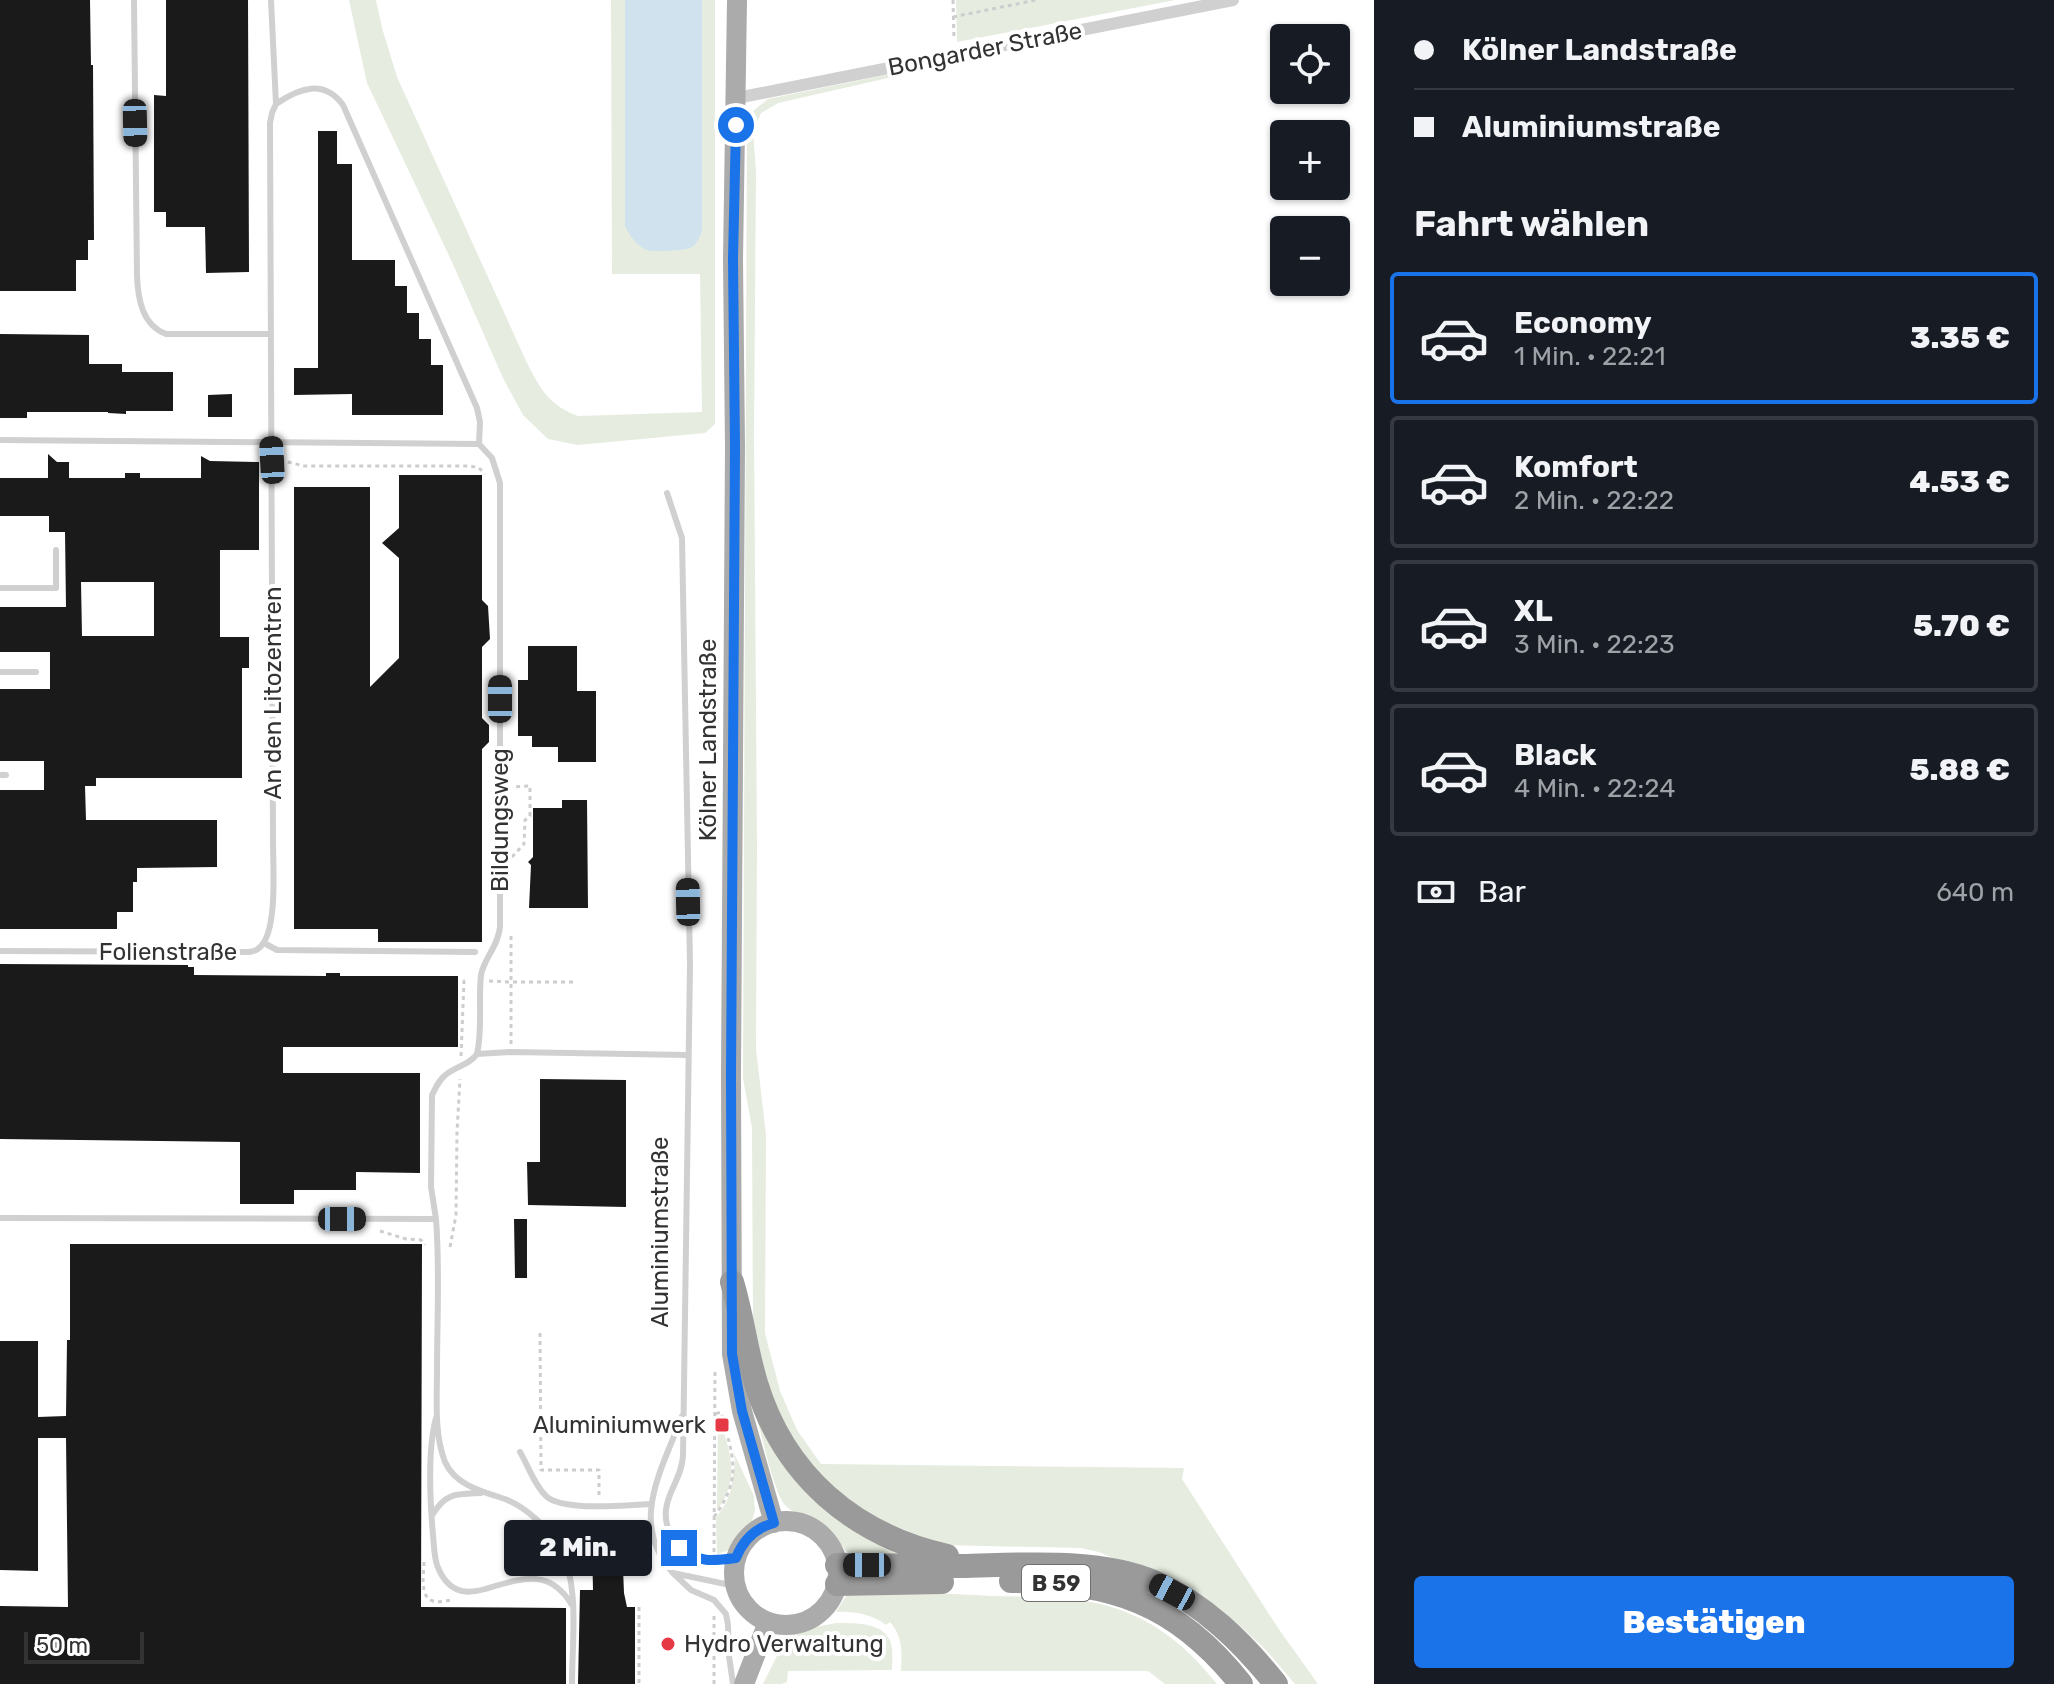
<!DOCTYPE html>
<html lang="de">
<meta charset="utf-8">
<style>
body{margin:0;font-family:Rubik,sans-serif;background:#242831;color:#f1f3f6;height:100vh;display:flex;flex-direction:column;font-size:30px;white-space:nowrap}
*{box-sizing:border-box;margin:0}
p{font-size:26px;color:#9ea1a6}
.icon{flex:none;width:44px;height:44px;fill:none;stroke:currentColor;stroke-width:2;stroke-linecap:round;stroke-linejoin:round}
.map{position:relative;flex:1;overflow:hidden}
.drawer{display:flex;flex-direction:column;background:#171b24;width:680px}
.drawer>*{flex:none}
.top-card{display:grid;align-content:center;height:176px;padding:0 40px;background:#171b24}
.fabs{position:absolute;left:1270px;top:24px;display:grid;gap:16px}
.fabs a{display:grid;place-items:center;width:80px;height:80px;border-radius:8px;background:#171b24;box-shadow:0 2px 6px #0004;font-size:40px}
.scale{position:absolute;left:24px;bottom:20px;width:120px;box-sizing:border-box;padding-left:8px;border:4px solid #333;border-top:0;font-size:22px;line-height:28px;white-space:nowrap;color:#333;-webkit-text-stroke:6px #fff;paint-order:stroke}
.end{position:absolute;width:36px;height:36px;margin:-18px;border:10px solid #1a73e8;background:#fff;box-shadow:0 0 0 4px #fff}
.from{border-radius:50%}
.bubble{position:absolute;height:56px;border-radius:8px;background:#171b24;box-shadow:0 2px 6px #0004;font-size:26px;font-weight:800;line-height:56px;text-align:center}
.car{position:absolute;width:24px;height:48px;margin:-24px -12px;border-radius:10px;box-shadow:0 0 6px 2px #0007;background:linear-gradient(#222 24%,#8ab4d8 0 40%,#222 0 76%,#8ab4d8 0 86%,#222 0)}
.top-card b{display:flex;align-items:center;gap:28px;height:76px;font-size:30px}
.top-card b+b{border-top:2px solid #363941}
.top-card i{width:20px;height:20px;background:#f1f3f6}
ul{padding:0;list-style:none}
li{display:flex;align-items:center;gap:24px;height:132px;margin:0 16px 12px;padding:0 24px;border:4px solid #363941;border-radius:8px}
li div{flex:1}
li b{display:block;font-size:30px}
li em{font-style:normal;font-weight:800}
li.current{border-color:#1a73e8}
li>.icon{width:72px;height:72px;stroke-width:1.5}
h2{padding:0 40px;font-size:36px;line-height:96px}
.pay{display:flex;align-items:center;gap:20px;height:88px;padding:0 40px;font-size:30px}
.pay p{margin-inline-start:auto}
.primary-button{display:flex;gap:16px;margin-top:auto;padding:16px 40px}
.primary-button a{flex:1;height:92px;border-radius:8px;background:#1a73e8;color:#fff;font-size:32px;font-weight:800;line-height:92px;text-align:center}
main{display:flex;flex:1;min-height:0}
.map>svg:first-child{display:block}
.green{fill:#e6ecdf}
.water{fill:#cfe2ee}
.building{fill:#1a1a1a;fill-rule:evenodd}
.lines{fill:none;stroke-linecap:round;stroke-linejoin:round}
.path{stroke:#cdcdcd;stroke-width:3;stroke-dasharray:4 4;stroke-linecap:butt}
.lane{stroke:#d0d0d0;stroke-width:6}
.street{stroke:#d0d0d0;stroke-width:12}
.primary{stroke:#ababab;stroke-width:20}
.highway{stroke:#9a9a9a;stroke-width:24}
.route{stroke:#1a73e8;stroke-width:10}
.poi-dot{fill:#e63946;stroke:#fff;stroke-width:3}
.labels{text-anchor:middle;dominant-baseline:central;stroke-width:8;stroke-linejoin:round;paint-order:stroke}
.shield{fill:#fff;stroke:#707070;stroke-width:2}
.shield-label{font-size:22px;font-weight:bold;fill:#333}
.street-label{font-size:24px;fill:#333;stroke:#fff}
.poi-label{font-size:24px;fill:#333;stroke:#fff;text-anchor:end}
</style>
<main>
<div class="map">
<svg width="1374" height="1684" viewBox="0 0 1374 1684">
<rect width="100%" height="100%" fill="#fff"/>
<!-- green -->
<path class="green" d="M 349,0 L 376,0 L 382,28 L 397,77 L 527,363 C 541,390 549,405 578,416 L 702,412 L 700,274 L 612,274 L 611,0 L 715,0 L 715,424 L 705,433 L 578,445 L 548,439 L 523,415 L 503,378 L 452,262 L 367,83 Z
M 956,0 L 1175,0 L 957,42 Z
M 959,60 L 945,65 L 778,103 L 761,113 L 753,131 L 756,172 L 754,433 L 757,845 L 756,1049 L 766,1135 L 765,1333 L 780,1391 L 797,1430 L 821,1464 L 1184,1468 L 1182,1479 L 1278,1628 L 1318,1684 L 1295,1684 L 1266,1650 L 1240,1626 L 1213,1606 L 1186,1589 L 1099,1552 L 1081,1548 L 942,1545 L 867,1515 L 815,1473 L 773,1407 L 753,1319 L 752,1128 L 743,1078 L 747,123 L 752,112 L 768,99 Z
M 755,1410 L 791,1468 L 931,1558 L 852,1556 C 839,1546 833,1528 818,1521 C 807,1515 794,1515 785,1505 C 773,1491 761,1431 755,1410 Z
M 718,1423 L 721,1423 C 731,1456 740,1479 717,1510 Z
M 733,1451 L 754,1496 L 755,1511 L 751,1524 L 729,1550 L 717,1554 L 716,1518 L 726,1503 L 731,1490 L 735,1461 Z
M 857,1590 C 902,1591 947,1594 992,1596 C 1023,1597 1055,1596 1085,1601 C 1142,1610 1182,1640 1217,1684 L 1165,1684 L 1148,1671 L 901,1671 C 902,1652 903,1637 890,1622 L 886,1625 C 872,1614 853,1611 836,1612 L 846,1596 Z
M 836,1623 C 852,1623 881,1622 889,1639 C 894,1647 892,1661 892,1670 L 788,1671 L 787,1682 L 781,1684 L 763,1684 L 781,1648 L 778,1645 C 792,1630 817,1627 836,1623 Z"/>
<!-- water -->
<path class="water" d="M 625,0 L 702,0 L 702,231 C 700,236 697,244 692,247 C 686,251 654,252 647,250 C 637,246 629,235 625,226 Z"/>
<!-- building -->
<path class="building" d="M 0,0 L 90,0 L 91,65 L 93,65 L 94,240 L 88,240 L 88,260 L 76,260 L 76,291 L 0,291 Z
M 166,0 L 248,0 L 249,272 L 206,273 L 205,227 L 166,227 L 166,212 L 154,212 L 154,95 L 166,96 Z
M 318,131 L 337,131 L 337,164 L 352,164 L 352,260 L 395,260 L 395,286 L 407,286 L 407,313 L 419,313 L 419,339 L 431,339 L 431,365 L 443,365 L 443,415 L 352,415 L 352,394 L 294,395 L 294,368 L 318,368 Z
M 0,334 L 89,335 L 89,364 L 122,364 L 122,372 L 173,372 L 173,411 L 126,411 L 126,414 L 108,413 L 108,412 L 27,412 L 27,418 L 0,418 Z
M 232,394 L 232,417 L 208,417 L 208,395 Z
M 48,454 L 57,462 L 69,462 L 69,478 L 125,478 L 125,473 L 140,473 L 140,478 L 201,478 L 201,456 L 210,461 L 259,462 L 259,550 L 220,550 L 220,637 L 249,637 L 249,668 L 242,668 L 242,778 L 96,778 L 96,786 L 85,786 L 86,820 L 217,820 L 217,867 L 137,868 L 137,882 L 133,882 L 133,912 L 117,912 L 117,929 L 0,929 L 0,790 L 44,790 L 44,761 L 0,761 L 0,689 L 50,689 L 50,652 L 0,652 L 0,607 L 66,607 L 65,532 L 49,532 L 49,516 L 0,516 L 0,478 L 48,478 ZM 81,582 L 154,582 L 154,636 L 82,636 Z
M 399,475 L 482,475 L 482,600 L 488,606 L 490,639 L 482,647 L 482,718 L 489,725 L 489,742 L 482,749 L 482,942 L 378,942 L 378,929 L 294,929 L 294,487 L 370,487 L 370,687 L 399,658 L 399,558 L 382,543 L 399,528 Z
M 528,646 L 577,646 L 577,691 L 596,691 L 596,762 L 558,762 L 558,747 L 532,747 L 532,736 L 518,736 L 518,680 L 528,680 Z
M 562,800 L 587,800 L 588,908 L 529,908 L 531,865 L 528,862 L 533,857 L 533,808 L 562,808 Z
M 0,964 L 188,965 L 188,967 L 194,967 L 194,975 L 326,976 L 326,973 L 340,973 L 340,976 L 458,976 L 458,1047 L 283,1047 L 283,1073 L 420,1073 L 420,1173 L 356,1172 L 356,1190 L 294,1190 L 294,1204 L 240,1204 L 240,1142 L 0,1139 Z
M 540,1079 L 626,1080 L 626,1207 L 528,1205 L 527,1162 L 540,1162 Z
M 514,1219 L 527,1219 L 527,1278 L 515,1278 Z
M 70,1244 L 422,1244 L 421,1607 L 566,1608 L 566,1684 L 0,1684 L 0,1606 L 68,1607 L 66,1438 L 38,1438 L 38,1571 L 0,1570 L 0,1341 L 38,1341 L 38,1417 L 66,1416 L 67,1340 L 70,1340 Z
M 592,1543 L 622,1544 L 624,1593 L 627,1607 L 635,1607 L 635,1684 L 578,1684 L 580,1590 L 593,1590 Z"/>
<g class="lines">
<!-- path -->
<path class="path" d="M 953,0 L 954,40
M 953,17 L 1036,0
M 280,460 L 304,466 L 470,466 L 479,468 L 485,474
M 512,857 L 524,844 L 525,820 L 530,816 L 530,786 L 512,787
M 489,981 L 511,982 L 511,936
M 511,1044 L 511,982 L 574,982
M 461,1056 L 464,981 L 469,981
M 380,1231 L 406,1239 L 421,1240 L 425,1245
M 450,1247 L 456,1215 L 457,1132 L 460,1079
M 540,1333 L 541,1470 L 599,1470 L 599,1496
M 714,1517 C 743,1477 733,1457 721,1412 L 715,1414
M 714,1552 L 715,1368
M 424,1562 C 424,1573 419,1597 433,1601 C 438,1603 448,1600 454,1600
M 639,1607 L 639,1684
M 714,1684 L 714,1616"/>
<!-- lane -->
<path class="lane" d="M 134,0 L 137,276 C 138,299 142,325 166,334 L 271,334
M 276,104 C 299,88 324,79 343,105 L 477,408 L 480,422 L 479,444
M 0,440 L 479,444
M 667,493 L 682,538 L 690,964 L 683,1456 C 682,1475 671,1487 667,1504 C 661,1529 679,1557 705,1561 C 715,1563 726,1560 736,1558
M 0,588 L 56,588 L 56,550
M 0,672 L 36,672
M 0,775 L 6,775
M 264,943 L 277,950 L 475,952
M 0,951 L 249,952 C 256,951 260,949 264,942 C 277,921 273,866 273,840 L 270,123 L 272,113 L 276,104 L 271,0
M 477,1054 C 483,1028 478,1001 481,975 C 484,958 498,947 500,927 L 500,483 L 492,458 L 479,444
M 0,1218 L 436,1219 L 431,1187 L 432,1095 C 436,1087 440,1078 448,1073 C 459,1065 469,1065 477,1054 L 511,1052 L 687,1055
M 436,1219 C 440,1269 437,1320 437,1371 C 437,1401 434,1433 445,1462 C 454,1483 479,1491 499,1497 C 513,1501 525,1509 536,1519 C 544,1526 555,1535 560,1546 C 580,1587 572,1639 572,1684
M 682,1416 C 662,1470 628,1523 673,1573 L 735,1586
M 436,1418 C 427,1451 430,1500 433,1535 C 434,1545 434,1556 437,1565 C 441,1576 449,1588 462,1591 C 472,1593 482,1590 492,1587 C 526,1577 551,1570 572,1605
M 520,1452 C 528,1465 534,1485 546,1496 C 563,1512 627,1505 651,1504
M 433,1514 C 446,1492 458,1494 481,1493
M 673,1573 L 691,1590 L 714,1600 L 726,1614 L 728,1625 L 729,1656 L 733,1684"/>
<!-- street -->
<path class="street" d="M 737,98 L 1233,0"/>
<!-- primary -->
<path class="primary" d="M 737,0 L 733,259 L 735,447 L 731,1075 L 732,1354 L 742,1411 L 774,1523
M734 1573a52 52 0 1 1 104 0a52 52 0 1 1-104 0Z
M 744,1684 L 768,1622"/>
<!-- highway -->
<path class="highway" d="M 732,1282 C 742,1315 746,1350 756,1383 C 784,1476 854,1535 947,1556
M 837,1565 C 878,1565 919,1566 960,1566 C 1021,1565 1097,1558 1154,1582 C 1204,1604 1243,1643 1276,1684
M 1011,1581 C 1113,1582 1176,1602 1241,1684
M 837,1584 L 942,1582"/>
</g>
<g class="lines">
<!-- route -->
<path class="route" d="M 679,1548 C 698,1563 713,1561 736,1558 C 743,1540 755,1528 774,1523 L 742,1411 L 732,1354 L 731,1075 L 735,447 L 733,259 L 736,125"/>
</g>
<!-- markers -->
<g class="poi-dot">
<rect x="714" y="1417" width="16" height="16" rx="4"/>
<circle cx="668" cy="1644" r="8"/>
</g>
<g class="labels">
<!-- shield labels -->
<rect class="shield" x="1022" y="1565" width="68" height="36" rx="6"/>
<g class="shield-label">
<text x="1056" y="1583">B 59</text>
</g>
<!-- street labels -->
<g class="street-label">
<text transform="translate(985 49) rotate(-11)">Bongarder Straße</text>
<text transform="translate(273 693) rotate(-90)">An den Litozentren</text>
<text transform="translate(708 740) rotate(-90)">Kölner Landstraße</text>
<text transform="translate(500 820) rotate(-90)">Bildungsweg</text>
<text x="168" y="952">Folienstraße</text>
<text transform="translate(660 1232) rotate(-90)">Aluminiumstraße</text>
</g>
<!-- poi labels -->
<g class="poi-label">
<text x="706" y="1425">Aluminiumwerk</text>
<text x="684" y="1644" text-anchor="start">Hydro Verwaltung</text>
</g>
</g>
</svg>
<div class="fabs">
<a><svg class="icon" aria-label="locate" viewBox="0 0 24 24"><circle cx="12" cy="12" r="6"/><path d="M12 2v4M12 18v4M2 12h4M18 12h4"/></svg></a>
<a>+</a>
<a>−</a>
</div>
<div class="scale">50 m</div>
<i class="end from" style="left:736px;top:125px"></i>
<i class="end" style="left:679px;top:1548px"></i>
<div class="bubble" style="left:504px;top:1520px;width:148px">2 Min.</div>
<i class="car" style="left:135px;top:123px;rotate:179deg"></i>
<i class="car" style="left:272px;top:460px;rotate:357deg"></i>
<i class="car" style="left:500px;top:699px;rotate:0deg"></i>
<i class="car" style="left:688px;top:902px;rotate:359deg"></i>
<i class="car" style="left:342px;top:1219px;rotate:90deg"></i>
<i class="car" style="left:867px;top:1565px;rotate:270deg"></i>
<i class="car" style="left:1172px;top:1592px;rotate:298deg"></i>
</div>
<section class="drawer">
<div class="top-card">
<b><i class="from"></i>Kölner Landstraße</b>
<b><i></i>Aluminiumstraße</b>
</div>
<h2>Fahrt wählen</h2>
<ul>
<li class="current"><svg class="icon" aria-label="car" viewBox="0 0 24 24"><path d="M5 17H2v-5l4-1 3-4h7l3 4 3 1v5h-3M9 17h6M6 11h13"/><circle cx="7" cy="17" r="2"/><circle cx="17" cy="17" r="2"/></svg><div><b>Economy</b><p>1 Min. · 22:21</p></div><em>3.35 €</em></li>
<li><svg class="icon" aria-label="car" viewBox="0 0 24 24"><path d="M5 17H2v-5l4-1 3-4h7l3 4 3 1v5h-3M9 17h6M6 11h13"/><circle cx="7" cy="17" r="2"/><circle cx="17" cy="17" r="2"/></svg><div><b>Komfort</b><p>2 Min. · 22:22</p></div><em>4.53 €</em></li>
<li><svg class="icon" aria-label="car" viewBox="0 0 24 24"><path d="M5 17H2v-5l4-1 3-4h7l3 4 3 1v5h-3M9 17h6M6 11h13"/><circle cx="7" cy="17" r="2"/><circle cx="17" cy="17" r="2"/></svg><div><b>XL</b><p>3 Min. · 22:23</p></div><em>5.70 €</em></li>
<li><svg class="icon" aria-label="car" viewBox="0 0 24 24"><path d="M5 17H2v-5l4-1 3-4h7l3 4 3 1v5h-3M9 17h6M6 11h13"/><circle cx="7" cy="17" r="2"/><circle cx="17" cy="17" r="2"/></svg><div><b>Black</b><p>4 Min. · 22:24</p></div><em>5.88 €</em></li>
</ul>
<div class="pay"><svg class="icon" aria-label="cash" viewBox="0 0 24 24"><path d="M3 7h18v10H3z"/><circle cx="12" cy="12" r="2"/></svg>Bar<p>640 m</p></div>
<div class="primary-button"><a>Bestätigen</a></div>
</section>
</main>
